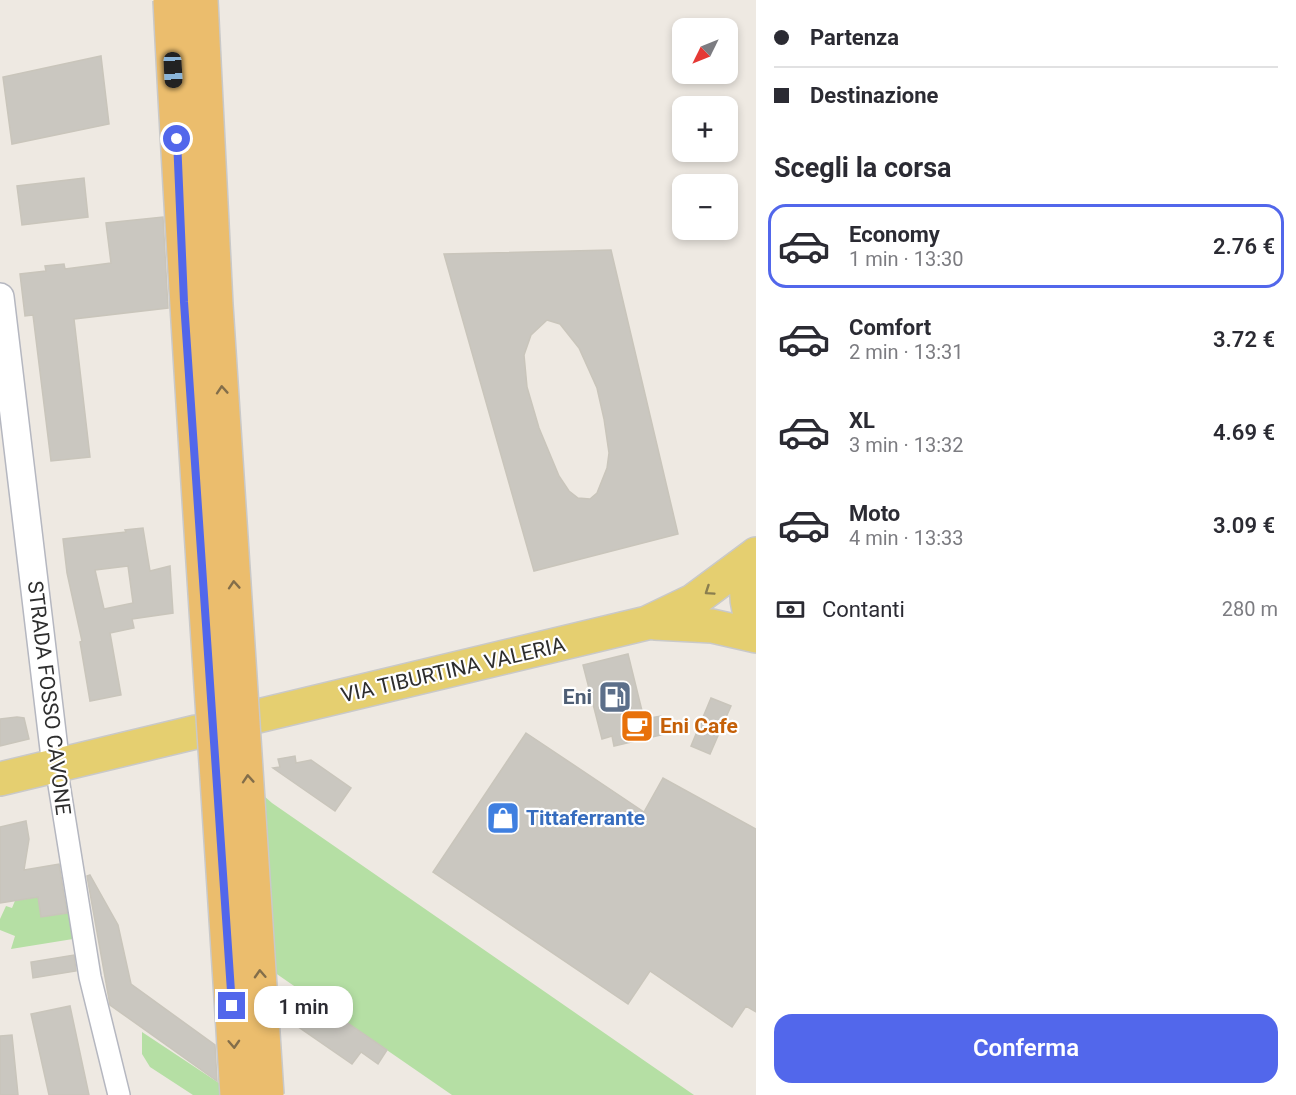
<!DOCTYPE html>
<html lang="it">
<meta charset="utf-8">
<style>
body{margin:0;font-family:Roboto,sans-serif;background:#f2f2f3;color:#2b2b33;height:100vh;display:flex;flex-direction:column;font-size:22px;white-space:nowrap}
*{box-sizing:border-box;margin:0}
p{font-size:20px;color:#7c7c81}
.icon{flex:none;width:33px;height:33px;fill:none;stroke:currentColor;stroke-width:2;stroke-linecap:round;stroke-linejoin:round}
.map{position:relative;flex:1;overflow:hidden}
.details{display:flex;flex-direction:column;background:#fff;width:540px}
.details>*{flex:none}
.guide{display:grid;align-content:center;height:132px;padding:0 18px;background:#fff}
.needle{width:39px;rotate:227deg}
.controls{position:absolute;left:672px;top:18px;display:grid;gap:12px}
.controls a{display:grid;place-items:center;width:66px;height:66px;border-radius:12px;background:#fff;box-shadow:0 3px 9px #0003;font-size:30px}
.end{position:absolute;width:27px;height:27px;margin:-14px;border:8px solid #5267eb;background:#fff;box-shadow:0 0 0 3px #fff}
.from{border-radius:50%}
.bubble{position:absolute;height:42px;border-radius:18px;background:#fff;box-shadow:0 3px 9px #0003;font-size:20px;font-weight:600;line-height:42px;text-align:center}
.car{position:absolute;width:18px;height:36px;margin:-18px -9px;border-radius:8px;box-shadow:0 0 4px 2px #0007;background:linear-gradient(#222 24%,#8ab4d8 0 40%,#222 0 76%,#8ab4d8 0 86%,#222 0)}
.guide b{display:flex;align-items:center;gap:21px;height:57px;font-size:22px}
.guide b+b{border-top:2px solid #e1e1e2}
.guide i{width:15px;height:15px;background:#2b2b33}
ul{padding:0;list-style:none}
li{display:flex;align-items:center;gap:18px;height:84px;margin:0 12px 9px;padding:0 6px;border:3px solid transparent;border-radius:18px}
li div{flex:1}
li b{display:block;font-size:22px}
li em{font-style:normal;font-weight:600}
li.active{border-color:#5267eb}
li>.icon{width:54px;height:54px;stroke-width:1.5}
h2{padding:0 18px;font-size:27px;line-height:72px}
.pay{display:flex;align-items:center;gap:15px;height:66px;padding:0 18px;font-size:22px}
.pay p{margin-inline-start:auto}
.button{display:flex;gap:12px;margin-top:auto;padding:12px 18px}
.button a{flex:1;height:69px;border-radius:18px;background:#5267eb;color:#fff;font-size:24px;font-weight:600;line-height:69px;text-align:center}
main{display:flex;flex:1;min-height:0}
.map>svg:first-child{display:block}
.green{fill:#b5dfa4}
.building{fill:#cac7c0;stroke:#c9c5bb;stroke-width:1.5;fill-rule:evenodd}
.lines{fill:none;stroke-linecap:round;stroke-linejoin:round}
.minor-casing{stroke:#b5b7c0;stroke-width:24}
.tertiary-casing{stroke:#b5b7c0;stroke-width:30}
.primary-casing{stroke:#c9c9c9;stroke-width:36}
.minor{stroke:#fff;stroke-width:21}
.tertiary{stroke:#fff;stroke-width:27}
.primary{stroke:#e5cf70;stroke-width:33}
.trunk-bridge-casing{stroke:#c9c9c9;stroke-width:36;stroke-linecap:butt}
.trunk-bridge{stroke:#ebbd6d;stroke-width:33}
.oneway{stroke:#836e4a}
.oneway2{stroke:#8a7e4f}
.route{stroke:#5267eb;stroke-width:8}
.labels{text-anchor:middle;dominant-baseline:central;stroke-width:4.5;stroke-linejoin:round;paint-order:stroke}
.street-label{font-size:21px;fill:#2e2e2e;stroke:#fff}
.service-label{font-size:21px;font-weight:bold;fill:#4e5e75;stroke:#fff;text-anchor:end}
.food-label{font-size:21px;font-weight:bold;fill:#c56008;stroke:#fff;text-anchor:start}
.shop-label{font-size:21px;font-weight:bold;fill:#366cbe;stroke:#fff;text-anchor:start}
</style>
<main>
<div class="map">
<svg width="756" height="1095" viewBox="0 0 756 1095">
<rect width="100%" height="100%" fill="#eee9e2"/>
<!-- green -->
<path class="green" d="M 201,741 L 272,803 L 694,1095 L 452,1095 L 210,928 Z
M 26,874 L 35,877 L 40,906 L 66,902 L 73,939 L 11,949 L 15,936 L 0,930 L 0,919 L 6,906 L 12,908 Z
M 142,1032 L 237,1095 L 193,1095 L 150,1067 L 142,1054 Z"/>
<!-- building -->
<path class="building" d="M 101,56 L 109,124 L 12,144 L 3,77 Z
M 84,178 L 88,217 L 22,225 L 17,186 Z
M 163,217 L 168,308 L 74,319 L 90,457 L 51,461 L 33,315 L 25,316 L 20,274 L 46,271 L 45,266 L 64,264 L 65,269 L 111,263 L 106,223 Z
M 611,250 L 678,534 L 534,571 L 444,254 ZM 547,320 L 560,324 L 579,348 L 597,388 L 604,419 L 609,453 L 607,468 L 597,493 L 590,499 L 578,498 L 569,491 L 559,476 L 539,428 L 527,387 L 524,355 L 531,335 Z
M 143,528 L 150,571 L 170,566 L 173,613 L 132,619 L 134,628 L 110,633 L 121,695 L 90,701 L 80,642 L 82,641 L 67,573 L 63,539 L 126,532 L 125,530 ZM 128,566 L 133,603 L 104,609 L 95,570 Z
M 628,654 L 644,719 L 661,716 L 665,734 L 614,746 L 612,736 L 602,739 L 583,665 Z
M 711,698 L 731,706 L 710,754 L 691,746 Z
M 17,717 L 24,718 L 29,739 L 0,746 L 0,719 Z
M 526,733 L 644,812 L 663,778 L 756,829 L 756,1012 L 746,1006 L 732,1027 L 650,971 L 628,1004 L 433,872 Z
M 295,756 L 296,763 L 311,760 L 351,788 L 335,811 L 273,768 L 280,767 L 278,759 Z
M 26,821 L 29,839 L 24,870 L 59,864 L 67,913 L 41,917 L 38,897 L 0,903 L 0,827 Z
M 90,875 L 118,925 L 131,984 L 215,1045 L 217,1081 L 110,1005 L 87,876 Z
M 74,955 L 76,971 L 33,978 L 31,962 Z
M 298,989 L 387,1050 L 378,1064 L 361,1052 L 352,1064 L 281,1015 Z
M 70,1006 L 89,1095 L 49,1095 L 31,1014 Z
M 12,1035 L 18,1095 L 0,1095 L 0,1036 Z"/>
<g class="lines">
<!-- minor casing -->
<g class="minor-casing">
<path id="minor" d="M 56,766 L 90,977 L 119,1095"/>
</g>
<!-- tertiary casing -->
<g class="tertiary-casing">
<path id="tertiary" d="M 0,297 L 56,766"/>
</g>
<!-- primary casing -->
<g class="primary-casing">
<path id="primary" d="M 756,554 C 744,578 743,604 756,628
M 655,623 L 712,626 L 756,636
M 258,716 L 647,623 L 693,601 L 755,555
M 0,779 L 196,732"/>
</g>
<!-- minor -->
<use href="#minor" class="minor"/>
<!-- tertiary -->
<use href="#tertiary" class="tertiary"/>
<!-- primary -->
<use href="#primary" class="primary"/>
<!-- trunk-bridge casing -->
<g class="trunk-bridge-casing">
<path id="trunk-bridge" d="M 170,0 C 188,365 215,730 237,1095
M 201,0 L 216,305 L 267,1095"/>
</g>
<!-- trunk-bridge -->
<use href="#trunk-bridge" class="trunk-bridge"/>
</g>
<!-- one-way arrows -->
<defs><path id="oneway-chevron" d="M-2-3.5L2.5 0L-2 3.5" fill="none" stroke-width="1.6" stroke-linecap="round" stroke-linejoin="round" transform="scale(1.5)"/></defs>
<g class="oneway">
<use href="#oneway-chevron" transform="translate(222 390) rotate(-94)"/>
<use href="#oneway-chevron" transform="translate(234 585) rotate(-94)"/>
<use href="#oneway-chevron" transform="translate(248 779) rotate(-94)"/>
<use href="#oneway-chevron" transform="translate(260 974) rotate(-93)"/>
<use href="#oneway-chevron" transform="translate(234 1044) rotate(87)"/>
</g>
<use class="oneway2" href="#oneway-chevron" transform="translate(709 591) rotate(146)"/>
<g class="lines">
<!-- route -->
<path class="route" d="M 177,139 L 184,302 L 232,1006"/>
</g>
<!-- icons -->
<defs>
<g id="fuel-square" transform="scale(1.725)"><rect x="-9" y="-9" width="18" height="18" rx="4" fill="#5c6f8a" stroke="#fff"/><path d="M-5.5-6h7V0h2V4h1.3V-2.5L3-4.5l.8-.8L6-3V5H2.5V1h-1V6h-7ZM-4.2-4.7v3.2H.2V-4.7Z" fill="#fff"/></g>
<g id="cafe-square" transform="scale(1.725)"><rect x="-9" y="-9" width="18" height="18" rx="4" fill="#e8710a" stroke="#fff"/><path d="M-5.5-4.5H6V0H3Q3 3.5 0 3.5H-2.5Q-5.5 3.5-5.5 0ZM3-3.2v2h1.7v-2ZM-6 4.5H4V6H-6Z" fill="#fff"/></g>
<g id="shop-square" transform="scale(1.725)"><rect x="-9" y="-9" width="18" height="18" rx="4" fill="#3f7fe0" stroke="#fff"/><path d="M-5-2.5h2.3a2.7 3.5 0 0 1 5.4 0H5L5.5 6h-11ZM-1.5-2.5h3a1.5 2.3 0 0 0-3 0Z" fill="#fff"/></g>
</defs>
<g fill-rule="evenodd">
<use href="#fuel-square" x="615" y="697"/>
<use href="#cafe-square" x="637" y="726"/>
<use href="#shop-square" x="503" y="818"/>
</g>
<g class="labels">
<!-- street labels -->
<g class="street-label">
<text transform="translate(453 670) rotate(-13)">VIA TIBURTINA VALERIA</text>
<text transform="translate(49 698) rotate(83)">STRADA FOSSO CAVONE</text>
</g>
<!-- service labels -->
<g class="service-label">
<text x="592" y="697">Eni</text>
</g>
<!-- food labels -->
<g class="food-label">
<text x="660" y="726">Eni Cafe</text>
</g>
<!-- shop labels -->
<g class="shop-label">
<text x="526" y="818">Tittaferrante</text>
</g>
</g>
</svg>
<div class="controls">
<a><svg class="needle" viewBox="-14 -14 28 28"><path d="M0-13l5 13h-10z" fill="#e53935"/><path d="M0 13l5-13h-10z" fill="#7c7c81"/></svg></a>
<a>+</a>
<a>−</a>
</div>
<i class="end from" style="left:177px;top:139px"></i>
<i class="end" style="left:232px;top:1006px"></i>
<div class="bubble" style="left:254px;top:986px;width:99px">1 min</div>
<i class="car" style="left:173px;top:70px;rotate:177deg"></i>
</div>
<section class="details">
<div class="guide">
<b><i class="from"></i>Partenza</b>
<b><i></i>Destinazione</b>
</div>
<h2>Scegli la corsa</h2>
<ul>
<li class="active"><svg class="icon" aria-label="car" viewBox="0 0 24 24"><path d="M5 17H2v-5l4-1 3-4h7l3 4 3 1v5h-3M9 17h6M6 11h13"/><circle cx="7" cy="17" r="2"/><circle cx="17" cy="17" r="2"/></svg><div><b>Economy</b><p>1 min · 13:30</p></div><em>2.76 €</em></li>
<li><svg class="icon" aria-label="car" viewBox="0 0 24 24"><path d="M5 17H2v-5l4-1 3-4h7l3 4 3 1v5h-3M9 17h6M6 11h13"/><circle cx="7" cy="17" r="2"/><circle cx="17" cy="17" r="2"/></svg><div><b>Comfort</b><p>2 min · 13:31</p></div><em>3.72 €</em></li>
<li><svg class="icon" aria-label="car" viewBox="0 0 24 24"><path d="M5 17H2v-5l4-1 3-4h7l3 4 3 1v5h-3M9 17h6M6 11h13"/><circle cx="7" cy="17" r="2"/><circle cx="17" cy="17" r="2"/></svg><div><b>XL</b><p>3 min · 13:32</p></div><em>4.69 €</em></li>
<li><svg class="icon" aria-label="car" viewBox="0 0 24 24"><path d="M5 17H2v-5l4-1 3-4h7l3 4 3 1v5h-3M9 17h6M6 11h13"/><circle cx="7" cy="17" r="2"/><circle cx="17" cy="17" r="2"/></svg><div><b>Moto</b><p>4 min · 13:33</p></div><em>3.09 €</em></li>
</ul>
<div class="pay"><svg class="icon" aria-label="cash" viewBox="0 0 24 24"><path d="M3 7h18v10H3z"/><circle cx="12" cy="12" r="2"/></svg>Contanti<p>280 m</p></div>
<div class="button"><a>Conferma</a></div>
</section>
</main>
